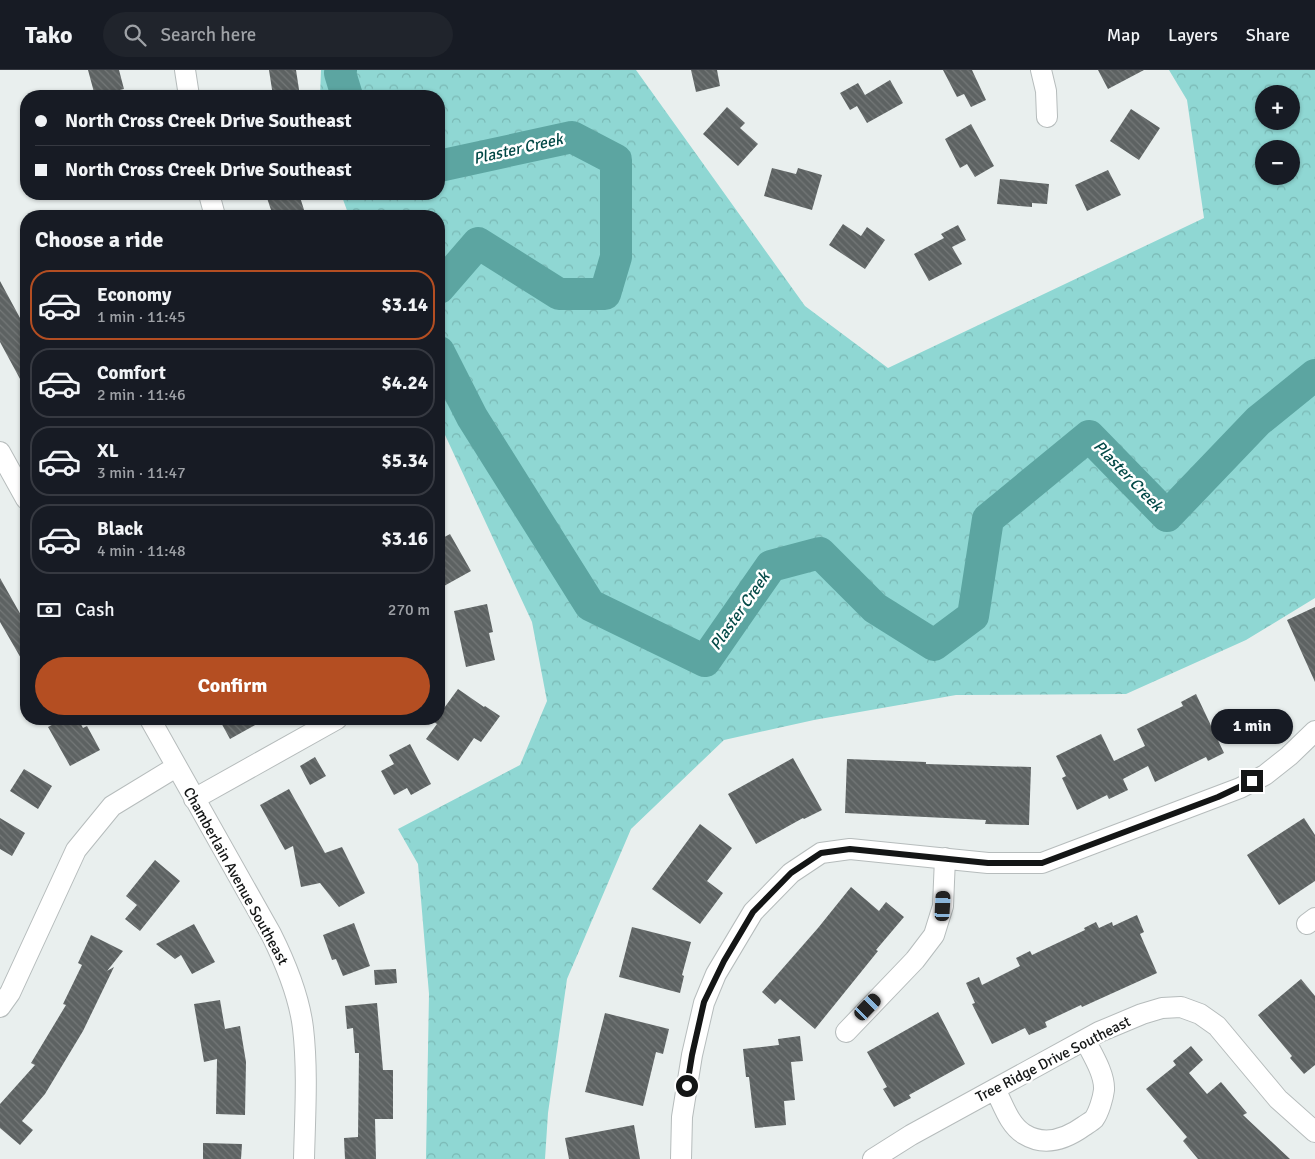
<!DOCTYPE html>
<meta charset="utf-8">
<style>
body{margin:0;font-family:Signika,sans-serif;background:#20242c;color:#f1f3f6;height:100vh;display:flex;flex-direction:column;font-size:19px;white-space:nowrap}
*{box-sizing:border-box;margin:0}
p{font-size:16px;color:#9ea1a6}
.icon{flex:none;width:28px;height:28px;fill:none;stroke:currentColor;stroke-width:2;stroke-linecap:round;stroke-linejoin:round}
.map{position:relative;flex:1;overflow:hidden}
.details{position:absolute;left:20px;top:140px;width:425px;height:515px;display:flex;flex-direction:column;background:#171b24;border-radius:20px;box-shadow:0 1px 4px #0004}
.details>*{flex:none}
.hud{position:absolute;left:20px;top:20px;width:425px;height:110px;border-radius:20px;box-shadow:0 1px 4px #0004;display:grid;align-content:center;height:110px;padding:0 15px;background:#171b24}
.tools{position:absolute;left:1255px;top:15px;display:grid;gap:10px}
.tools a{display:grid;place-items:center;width:45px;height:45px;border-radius:50%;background:#171b24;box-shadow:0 1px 4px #0004;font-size:25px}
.end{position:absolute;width:22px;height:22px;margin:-11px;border:6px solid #141616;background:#fff;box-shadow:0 0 0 2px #fff}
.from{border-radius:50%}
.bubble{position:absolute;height:35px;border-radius:18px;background:#171b24;box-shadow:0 1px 4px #0004;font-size:16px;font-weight:700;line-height:35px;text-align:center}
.car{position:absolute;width:15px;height:30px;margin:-15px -8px;border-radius:6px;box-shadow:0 0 4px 1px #0007;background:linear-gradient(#222 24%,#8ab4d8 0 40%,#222 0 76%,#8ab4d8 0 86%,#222 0)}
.hud b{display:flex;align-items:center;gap:18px;height:48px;font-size:19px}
.hud b+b{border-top:1px solid #363941}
.hud i{width:12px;height:12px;background:#f1f3f6}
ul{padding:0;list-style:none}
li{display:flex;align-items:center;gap:15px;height:70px;margin:0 10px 8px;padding:0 5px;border:2px solid #363941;border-radius:20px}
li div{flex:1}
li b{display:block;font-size:19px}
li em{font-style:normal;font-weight:700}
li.selected{border-color:#b44e22}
li>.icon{width:45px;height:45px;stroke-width:1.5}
h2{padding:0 15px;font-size:22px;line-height:60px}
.pay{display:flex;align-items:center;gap:12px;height:55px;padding:0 15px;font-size:19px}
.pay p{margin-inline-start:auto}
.primary-button{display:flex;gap:10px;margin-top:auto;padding:10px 15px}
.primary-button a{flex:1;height:58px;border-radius:30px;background:#b44e22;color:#fff;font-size:20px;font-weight:700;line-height:58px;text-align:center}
header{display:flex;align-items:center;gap:30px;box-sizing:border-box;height:70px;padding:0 25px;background:#171b24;border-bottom:1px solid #363941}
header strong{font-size:24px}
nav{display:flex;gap:28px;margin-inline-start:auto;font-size:18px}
.search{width:350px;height:45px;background:#20242c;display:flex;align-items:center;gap:12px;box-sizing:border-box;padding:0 18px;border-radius:28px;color:#9ea1a6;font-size:19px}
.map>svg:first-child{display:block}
.forest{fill:url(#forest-crowns);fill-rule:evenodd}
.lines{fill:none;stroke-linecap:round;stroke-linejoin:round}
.river{stroke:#5ca5a1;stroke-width:32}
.building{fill:url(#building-back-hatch)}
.minor-casing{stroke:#b6bcbc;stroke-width:22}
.minor{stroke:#fff;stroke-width:20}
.route{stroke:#141616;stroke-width:6}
.labels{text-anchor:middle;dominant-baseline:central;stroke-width:5;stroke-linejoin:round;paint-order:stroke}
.street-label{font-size:15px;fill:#141616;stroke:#fff}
.water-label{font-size:16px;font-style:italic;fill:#034947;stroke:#fff}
</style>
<header>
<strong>Tako</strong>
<div class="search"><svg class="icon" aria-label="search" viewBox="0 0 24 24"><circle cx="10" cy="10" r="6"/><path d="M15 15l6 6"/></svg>Search here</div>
<nav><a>Map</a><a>Layers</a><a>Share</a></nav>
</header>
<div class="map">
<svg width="1315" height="1089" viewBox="0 0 1315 1089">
<defs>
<pattern id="forest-crowns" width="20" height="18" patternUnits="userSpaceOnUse" patternTransform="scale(1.25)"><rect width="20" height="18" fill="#8fd7d3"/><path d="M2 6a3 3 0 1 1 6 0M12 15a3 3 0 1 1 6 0" fill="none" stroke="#7ab8b4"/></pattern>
<pattern id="building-back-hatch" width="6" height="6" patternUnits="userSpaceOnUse" patternTransform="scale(1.25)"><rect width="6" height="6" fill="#5d6262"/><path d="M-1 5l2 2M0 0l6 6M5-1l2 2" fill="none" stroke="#747878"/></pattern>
</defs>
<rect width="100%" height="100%" fill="#e9efee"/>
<!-- forest -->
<path class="forest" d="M 321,0 L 636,0 L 805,236 L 888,298 L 1204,148 L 1187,30 L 1169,0 L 1315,0 L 1315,528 L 1246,570 L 1126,624 L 956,625 L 814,650 L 724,670 L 631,759 L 567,909 L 548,1043 L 545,1089 L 426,1089 L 429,924 L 418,794 L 398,759 L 520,695 L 547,631 L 532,552 L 439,352 L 439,146 L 349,146 L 341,124 L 439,124 L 439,26 L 320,26 ZM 1264,24 L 1291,24 L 1291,51 L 1264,51 ZM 1264,79 L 1291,79 L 1291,106 L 1264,106 Z"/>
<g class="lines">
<!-- river -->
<path class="river" d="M 341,0 L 340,3 L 347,26
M 439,96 L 572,67 L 616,90 L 616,187 L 605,224 L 559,224 L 478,173 L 439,218
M 439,282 L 472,347 L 590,535 L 705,591 L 771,496 L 820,483 L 875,538 L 934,575 L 973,546 L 988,449 L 1089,366 L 1167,446 L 1258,351 L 1315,305"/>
</g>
<!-- building -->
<path class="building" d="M 88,0 L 119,0 L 124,19 L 95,26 Z
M 269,0 L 296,0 L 300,26 L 273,26 Z
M 691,0 L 717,0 L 720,16 L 696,22 Z
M 943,0 L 972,0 L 986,30 L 971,37 L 964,24 L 957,27 Z
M 1098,0 L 1144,0 L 1108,19 Z
M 890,10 L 903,33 L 867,53 L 857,36 L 850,40 L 840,23 L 858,13 L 865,25 Z
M 727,37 L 745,53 L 740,58 L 758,74 L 738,96 L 703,64 Z
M 1131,39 L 1160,58 L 1139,90 L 1110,71 Z
M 971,54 L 994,96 L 975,107 L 967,94 L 960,98 L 945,69 Z
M 772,98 L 796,104 L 798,98 L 822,105 L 812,140 L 764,126 Z
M 1108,100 L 1121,125 L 1087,141 L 1075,115 Z
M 1000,109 L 1049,114 L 1047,134 L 1032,133 L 1032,137 L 997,134 Z
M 280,124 L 299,124 L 306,146 L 273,146 L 267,128 Z
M 843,154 L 861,166 L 867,157 L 885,170 L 865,199 L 829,175 Z
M 958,155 L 966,170 L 952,177 L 962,194 L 929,211 L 914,184 L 944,168 L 941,164 Z
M 0,211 L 26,259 L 26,320 L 0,272 Z
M 450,464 L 471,501 L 444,516 L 439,506 L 439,470 Z
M 0,508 L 26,554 L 26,597 L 0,552 Z
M 487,534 L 493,562 L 489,563 L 495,590 L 466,597 L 454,541 Z
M 1315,537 L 1315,612 L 1287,550 Z
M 458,619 L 484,637 L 485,636 L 500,646 L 481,672 L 474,668 L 458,691 L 426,669 L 437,654 L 434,652 L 436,649 L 439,649 L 439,645 Z
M 1196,624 L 1224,683 L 1208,691 L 1206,687 L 1155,712 L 1148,696 L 1123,709 L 1128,720 L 1109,729 L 1107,725 L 1077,740 L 1062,708 L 1066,706 L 1056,686 L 1101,664 L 1114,691 L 1145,676 L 1137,659 L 1183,636 L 1181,632 Z
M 63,649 L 78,649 L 83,658 L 87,656 L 100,680 L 70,696 L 48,657 Z
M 219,649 L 266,649 L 230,669 Z
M 410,674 L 431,714 L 411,725 L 407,718 L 394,725 L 381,701 L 394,694 L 389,685 Z
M 315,687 L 326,706 L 310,715 L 300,696 Z
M 793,688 L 822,740 L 804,749 L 803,748 L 756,774 L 728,724 Z
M 847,689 L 926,692 L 926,694 L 1031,697 L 1029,755 L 985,754 L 986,750 L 845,743 Z
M 24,699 L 52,716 L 38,739 L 10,721 Z
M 289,719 L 325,783 L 342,777 L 365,823 L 339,837 L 320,813 L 301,817 L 293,776 L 285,780 L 260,735 Z
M 0,748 L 25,763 L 12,786 L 0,779 Z
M 1304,748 L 1315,765 L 1315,811 L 1279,835 L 1247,785 Z
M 700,754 L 732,778 L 707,811 L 723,823 L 700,854 L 652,819 Z
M 155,790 L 180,811 L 140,861 L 125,849 L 137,835 L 126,826 Z
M 851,817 L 879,841 L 886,832 L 904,847 L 876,880 L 878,881 L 815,959 L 780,929 L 775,934 L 762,922 L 818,858 Z
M 1137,845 L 1144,862 L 1140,864 L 1157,903 L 1082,937 L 1081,935 L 1045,952 L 1047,957 L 1029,965 L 1025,958 L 992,974 L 972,934 L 975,933 L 966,913 L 979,907 L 982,915 L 1020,896 L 1016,888 L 1030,881 L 1032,885 L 1085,860 L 1084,858 L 1096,852 L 1099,858 L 1112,852 L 1113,856 Z
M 354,853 L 370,896 L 343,906 L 336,889 L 332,890 L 323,865 Z
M 194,854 L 215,892 L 192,904 L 181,885 L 175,889 L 156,874 Z
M 632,857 L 691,872 L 682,905 L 684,906 L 680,923 L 619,907 Z
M 91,865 L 123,881 L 107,901 L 114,897 L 83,961 L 45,1024 L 22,1051 L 33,1060 L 20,1075 L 0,1058 L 0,1034 L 35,995 L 31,993 L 66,935 L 63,934 L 82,895 L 78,893 Z
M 396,899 L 397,913 L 375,915 L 374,900 Z
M 1301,909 L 1315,926 L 1315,995 L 1304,1004 L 1290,988 L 1292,986 L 1258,945 Z
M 220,930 L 225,959 L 240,956 L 246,992 L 245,1045 L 216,1044 L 217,989 L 204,992 L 194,934 Z
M 377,933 L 383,1000 L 393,1000 L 393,1049 L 375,1049 L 376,1089 L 345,1089 L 344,1068 L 358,1067 L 359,983 L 355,983 L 353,958 L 347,959 L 345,936 Z
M 938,942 L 965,994 L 909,1025 L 911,1028 L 894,1037 L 883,1019 L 887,1017 L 867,982 Z
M 605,943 L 669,959 L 663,984 L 656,982 L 643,1036 L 585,1022 Z
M 800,966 L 803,991 L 791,992 L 795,1030 L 784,1031 L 786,1055 L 755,1058 L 749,1007 L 746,1007 L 743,979 L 779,975 L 778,969 Z
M 1191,976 L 1203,990 L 1189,1003 L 1207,1024 L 1221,1012 L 1247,1043 L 1243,1045 L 1290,1089 L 1198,1089 L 1183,1071 L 1187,1067 L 1146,1019 L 1176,995 L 1173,991 Z
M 634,1055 L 640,1089 L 569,1089 L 565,1068 Z
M 203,1073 L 242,1074 L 241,1089 L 203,1089 Z"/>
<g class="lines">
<!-- minor casing -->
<g class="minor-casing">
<path id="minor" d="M 185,0 L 189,26
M 1041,0 L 1046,21 L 1047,47
M 209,124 L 215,146
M 0,382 L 26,429
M 150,649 L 271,864 C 286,894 299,925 303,958 C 308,1001 305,1046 304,1089
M 194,729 L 337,649
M 1307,854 L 1315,848
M 0,937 L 10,923 L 76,780 L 112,736 L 176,697
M 846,962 L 915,890 L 934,865 L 943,836 L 945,788
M 995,1019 C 1003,1034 1009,1055 1024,1064 C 1045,1077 1066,1069 1084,1056 C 1087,1054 1092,1051 1094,1049 C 1099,1042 1103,1028 1104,1020 C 1105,1004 1092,984 1085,970
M 681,1089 L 682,1047 L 692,985 L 704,933 L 716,904 L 753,842 L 791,803 L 821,783 L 850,779 L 988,793 L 1042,793 L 1240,718 L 1265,705 L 1289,686 L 1315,661
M 873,1089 L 911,1065 L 1099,962 L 1142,944 L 1162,938 L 1181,937 L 1200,944 L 1217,956 L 1278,1029 L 1315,1062"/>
</g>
<!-- minor -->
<use href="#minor" class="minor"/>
</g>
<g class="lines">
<!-- route -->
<path class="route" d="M 687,1016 L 692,985 L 704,932 L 724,891 L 753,842 L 791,803 L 821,783 L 850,779 L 988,793 L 1042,793 L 1218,727 L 1252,711"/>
</g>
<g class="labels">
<!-- street labels -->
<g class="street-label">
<text transform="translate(236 806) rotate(61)">Chamberlain Avenue Southeast</text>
<text transform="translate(1053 989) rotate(-27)">Tree Ridge Drive Southeast</text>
</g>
<!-- water labels -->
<g class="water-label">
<text transform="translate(518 79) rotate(-13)">Plaster Creek</text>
<text transform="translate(1128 406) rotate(46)">Plaster Creek</text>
<text transform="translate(740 541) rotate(-55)">Plaster Creek</text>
</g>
</g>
</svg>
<div class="tools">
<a>+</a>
<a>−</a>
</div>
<i class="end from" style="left:687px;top:1016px"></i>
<i class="end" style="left:1252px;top:711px"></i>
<div class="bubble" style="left:1211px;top:639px;width:82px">1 min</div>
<i class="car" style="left:943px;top:836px;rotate:3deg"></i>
<i class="car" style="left:868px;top:937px;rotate:44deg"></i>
<div class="hud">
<b><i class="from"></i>North Cross Creek Drive Southeast</b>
<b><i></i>North Cross Creek Drive Southeast</b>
</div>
<section class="details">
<h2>Choose a ride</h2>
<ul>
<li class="selected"><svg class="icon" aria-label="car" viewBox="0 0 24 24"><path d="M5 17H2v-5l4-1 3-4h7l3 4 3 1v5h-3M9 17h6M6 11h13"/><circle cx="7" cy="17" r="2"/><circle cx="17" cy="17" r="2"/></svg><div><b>Economy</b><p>1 min · 11:45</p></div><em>$3.14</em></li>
<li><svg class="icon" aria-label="car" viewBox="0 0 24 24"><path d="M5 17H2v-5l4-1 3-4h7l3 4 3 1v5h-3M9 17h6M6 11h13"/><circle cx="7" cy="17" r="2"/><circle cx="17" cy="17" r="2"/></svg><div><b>Comfort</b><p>2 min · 11:46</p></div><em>$4.24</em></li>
<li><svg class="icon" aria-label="car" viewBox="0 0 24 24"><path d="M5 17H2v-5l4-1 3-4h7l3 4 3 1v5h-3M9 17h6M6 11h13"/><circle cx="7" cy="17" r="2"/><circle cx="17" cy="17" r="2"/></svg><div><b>XL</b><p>3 min · 11:47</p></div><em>$5.34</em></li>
<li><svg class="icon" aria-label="car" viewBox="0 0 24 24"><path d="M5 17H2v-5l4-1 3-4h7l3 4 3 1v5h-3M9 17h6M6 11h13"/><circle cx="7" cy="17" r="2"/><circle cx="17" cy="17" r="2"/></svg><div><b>Black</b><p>4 min · 11:48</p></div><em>$3.16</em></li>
</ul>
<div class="pay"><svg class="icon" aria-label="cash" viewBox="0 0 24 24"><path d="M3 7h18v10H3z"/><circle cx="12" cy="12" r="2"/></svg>Cash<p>270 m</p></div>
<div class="primary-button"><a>Confirm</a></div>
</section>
</div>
